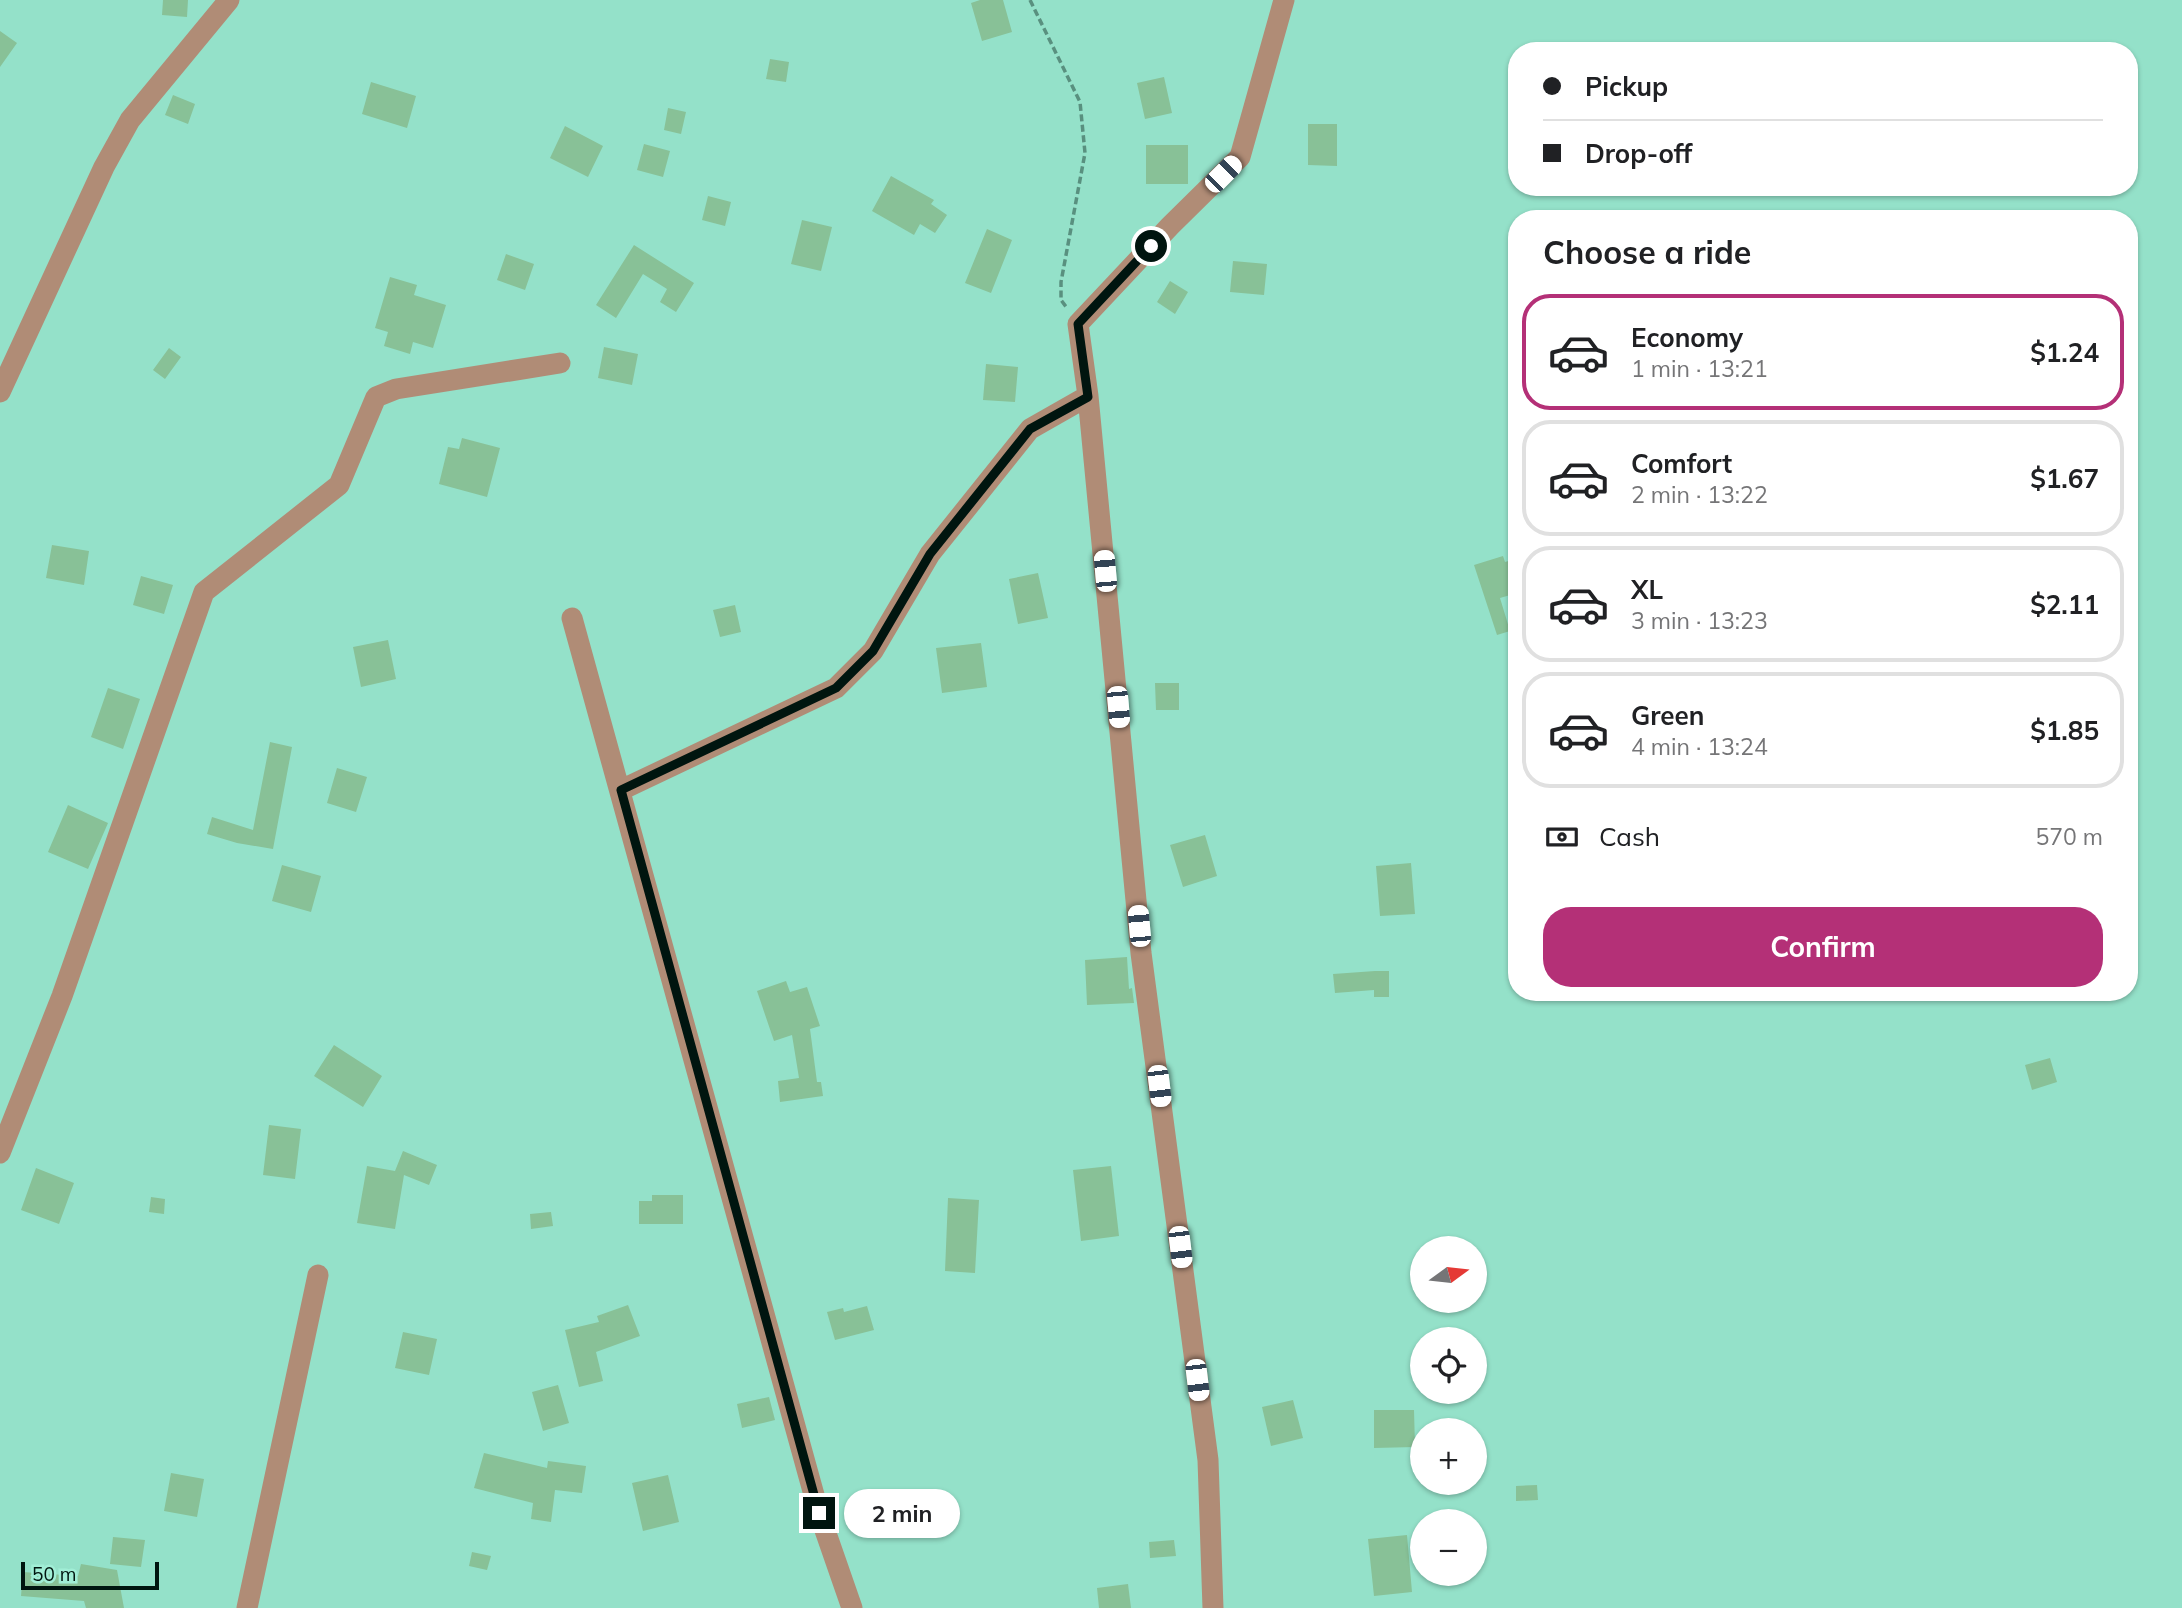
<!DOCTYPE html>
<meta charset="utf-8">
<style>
body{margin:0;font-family:Mulish,sans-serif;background:#f2f2f2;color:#202124;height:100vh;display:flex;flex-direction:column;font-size:26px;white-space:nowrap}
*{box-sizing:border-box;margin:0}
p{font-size:23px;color:#757577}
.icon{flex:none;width:38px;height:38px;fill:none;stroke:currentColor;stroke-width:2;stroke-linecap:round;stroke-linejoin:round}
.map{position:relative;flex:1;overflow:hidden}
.panel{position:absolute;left:1508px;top:210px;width:630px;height:791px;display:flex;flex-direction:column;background:#fff;border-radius:28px;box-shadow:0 2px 5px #0004}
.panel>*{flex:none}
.banner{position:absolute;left:1508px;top:42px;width:630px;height:154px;border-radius:28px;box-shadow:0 2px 5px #0004;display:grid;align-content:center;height:154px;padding:0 35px;background:#fff}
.needle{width:46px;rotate:75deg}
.tools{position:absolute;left:1410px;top:1236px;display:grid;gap:14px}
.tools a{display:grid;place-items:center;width:77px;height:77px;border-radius:50%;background:#fff;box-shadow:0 2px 5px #0004;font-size:35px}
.scale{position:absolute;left:21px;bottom:18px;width:138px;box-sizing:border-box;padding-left:7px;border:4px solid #00150f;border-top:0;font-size:19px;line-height:24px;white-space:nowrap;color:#00150f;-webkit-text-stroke:5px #a1eed6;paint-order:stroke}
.end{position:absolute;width:32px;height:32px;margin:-16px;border:9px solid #00150f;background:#fff;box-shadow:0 0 0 4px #fff}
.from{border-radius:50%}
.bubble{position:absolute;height:49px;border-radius:24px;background:#fff;box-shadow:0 2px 5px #0004;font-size:23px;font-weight:700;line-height:49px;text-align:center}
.car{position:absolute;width:21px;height:42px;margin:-21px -10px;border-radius:9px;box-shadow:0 0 5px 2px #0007;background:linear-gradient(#fff 24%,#345 0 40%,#fff 0 76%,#345 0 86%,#fff 0)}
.banner b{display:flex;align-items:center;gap:24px;height:66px;font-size:26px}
.banner b+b{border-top:2px solid #e0e0e0}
.banner i{width:18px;height:18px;background:#202124}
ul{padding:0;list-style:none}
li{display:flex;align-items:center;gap:21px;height:116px;margin:0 14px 10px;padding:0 21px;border:4px solid #e0e0e0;border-radius:28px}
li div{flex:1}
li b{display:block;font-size:26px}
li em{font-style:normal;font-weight:700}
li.on{border-color:#b43077}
li>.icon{width:63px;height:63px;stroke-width:1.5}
h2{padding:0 35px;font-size:32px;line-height:84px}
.pay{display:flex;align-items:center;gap:18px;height:77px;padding:0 35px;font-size:26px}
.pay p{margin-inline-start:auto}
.primary-button{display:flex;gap:14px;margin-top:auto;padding:14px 35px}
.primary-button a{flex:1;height:80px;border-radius:28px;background:#b43077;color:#fff;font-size:28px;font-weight:700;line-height:80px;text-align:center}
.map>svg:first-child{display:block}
.building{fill:#88c197}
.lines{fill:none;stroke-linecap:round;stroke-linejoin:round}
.path{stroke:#59907f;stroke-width:3.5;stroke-dasharray:7 3.5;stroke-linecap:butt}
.minor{stroke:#b08c76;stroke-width:21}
.route{stroke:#00150f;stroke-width:9}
</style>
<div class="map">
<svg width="2182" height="1608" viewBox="0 0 2182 1608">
<rect width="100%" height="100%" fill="#94e1c9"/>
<!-- building -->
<path class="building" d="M 163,0 L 188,0 L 187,17 L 162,15 Z
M 980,0 L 1003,0 L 1012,32 L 982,41 L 971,3 Z
M 0,31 L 17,43 L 0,67 Z
M 770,59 L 789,62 L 786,82 L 766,79 Z
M 1164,77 L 1172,113 L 1145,119 L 1137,83 Z
M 371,82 L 416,96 L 407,128 L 362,114 Z
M 173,95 L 195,104 L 188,124 L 165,115 Z
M 668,108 L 686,112 L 681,134 L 664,130 Z
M 1308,124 L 1337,124 L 1337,166 L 1308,165 Z
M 565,126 L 603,146 L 588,177 L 550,158 Z
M 644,144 L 670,151 L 663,177 L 637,170 Z
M 1146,145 L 1188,145 L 1188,184 L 1146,184 Z
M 891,176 L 934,200 L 931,204 L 947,215 L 935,233 L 920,224 L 914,235 L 872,211 Z
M 708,196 L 731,202 L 725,226 L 702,220 Z
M 802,220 L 832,227 L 821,271 L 791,264 Z
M 987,229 L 1012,240 L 991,293 L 965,283 Z
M 634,245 L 694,283 L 676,312 L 660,302 L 667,289 L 643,274 L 616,318 L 596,305 Z
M 506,254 L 534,264 L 525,290 L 497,280 Z
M 1233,261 L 1267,264 L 1264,295 L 1230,292 Z
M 390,277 L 417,285 L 414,295 L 446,305 L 433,348 L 413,342 L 410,354 L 384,346 L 388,332 L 375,328 Z
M 1170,281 L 1188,292 L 1175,314 L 1157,302 Z
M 604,347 L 638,354 L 632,385 L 598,378 Z
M 169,348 L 181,357 L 165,379 L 153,370 Z
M 986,364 L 1018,367 L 1015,402 L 983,400 Z
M 462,438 L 500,448 L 487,497 L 439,484 L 448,447 L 459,449 Z
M 52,545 L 89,551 L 84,585 L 46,578 Z
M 1503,556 L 1505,562 L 1512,560 L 1517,576 L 1517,593 L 1500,598 L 1510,631 L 1497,635 L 1474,565 Z
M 1038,573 L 1048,618 L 1018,624 L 1009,579 Z
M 141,576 L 173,585 L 164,614 L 133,605 Z
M 735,605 L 741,632 L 720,637 L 713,610 Z
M 388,640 L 396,679 L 361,687 L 353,647 Z
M 981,643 L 987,687 L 942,693 L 936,648 Z
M 1155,683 L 1179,683 L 1179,710 L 1156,710 Z
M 108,688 L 140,699 L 123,749 L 91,737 Z
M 270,742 L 292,747 L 273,849 L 237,843 L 207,834 L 212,817 L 253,830 Z
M 337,768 L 367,777 L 356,812 L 327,803 Z
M 68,805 L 108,823 L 88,869 L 48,852 Z
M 1205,835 L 1217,876 L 1183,887 L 1170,845 Z
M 1411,863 L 1415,914 L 1380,916 L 1376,866 Z
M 282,865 L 321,876 L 311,912 L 272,901 Z
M 1127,957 L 1129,989 L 1132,988 L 1134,1003 L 1087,1005 L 1085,960 Z
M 1375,971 L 1389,971 L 1389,997 L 1374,997 L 1374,990 L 1335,993 L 1333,974 Z
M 786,981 L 790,992 L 807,987 L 820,1026 L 810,1029 L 817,1082 L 821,1082 L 823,1096 L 780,1102 L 778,1081 L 799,1078 L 792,1035 L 774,1041 L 757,991 Z
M 334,1045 L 382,1076 L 363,1107 L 314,1076 Z
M 2050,1058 L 2057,1082 L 2032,1090 L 2025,1065 Z
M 269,1125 L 301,1129 L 295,1179 L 263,1175 Z
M 403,1151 L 437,1165 L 429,1185 L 404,1175 L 395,1229 L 357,1223 L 367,1166 L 395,1171 Z
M 1111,1166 L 1119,1236 L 1081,1241 L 1073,1170 Z
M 36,1168 L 74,1183 L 59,1224 L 21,1210 Z
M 652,1195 L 683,1195 L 683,1224 L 639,1224 L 639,1201 L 652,1201 Z
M 151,1197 L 165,1199 L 164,1214 L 149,1212 Z
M 948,1198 L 979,1200 L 975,1273 L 945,1271 Z
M 551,1212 L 553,1226 L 531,1229 L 530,1214 Z
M 628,1305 L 640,1336 L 596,1352 L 603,1381 L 579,1387 L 565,1330 L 599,1322 L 597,1316 Z
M 867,1306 L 874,1330 L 835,1340 L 827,1312 L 843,1308 L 844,1312 Z
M 403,1332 L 437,1339 L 429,1375 L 395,1368 Z
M 558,1385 L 569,1423 L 543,1431 L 532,1392 Z
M 769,1397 L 775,1420 L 742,1428 L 737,1404 Z
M 1293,1400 L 1303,1438 L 1271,1446 L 1262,1407 Z
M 1374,1410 L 1414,1410 L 1415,1447 L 1374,1448 Z
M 484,1453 L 547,1468 L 548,1461 L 586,1466 L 582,1493 L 555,1490 L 551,1522 L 531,1519 L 533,1503 L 474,1488 Z
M 171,1473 L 204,1479 L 197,1517 L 164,1511 Z
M 668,1475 L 679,1522 L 643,1531 L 632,1483 Z
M 1537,1485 L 1538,1500 L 1516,1501 L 1516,1486 Z
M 1407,1535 L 1412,1592 L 1374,1596 L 1368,1539 Z
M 113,1537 L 145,1540 L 141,1567 L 110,1564 Z
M 1174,1540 L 1176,1556 L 1150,1558 L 1149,1542 Z
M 472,1552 L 491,1556 L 487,1570 L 469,1566 Z
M 81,1564 L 117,1570 L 124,1608 L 86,1608 L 84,1601 L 21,1596 L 23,1572 L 78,1576 Z
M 1128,1584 L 1131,1608 L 1099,1608 L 1097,1588 Z"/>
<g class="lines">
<!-- path -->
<path class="path" d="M 1030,0 L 1080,102 L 1085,153 L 1061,282 L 1061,300 L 1067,308"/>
<!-- minor -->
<path class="minor" d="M 0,392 L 104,167 L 130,120 L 229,0
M 572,618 L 819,1513 L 852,1608
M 621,790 L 836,688 L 873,651 L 930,554 L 1030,429 L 1088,396
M 0,1153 L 62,996 L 204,592 L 339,485 L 376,397 L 396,389 L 560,363
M 247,1608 L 318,1275
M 1213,1608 L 1208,1460 L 1141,953 L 1088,396 L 1078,324 L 1170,226 L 1240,157 L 1284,0"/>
</g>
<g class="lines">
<!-- route -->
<path class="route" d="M 819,1513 L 621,790 L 836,688 L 873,651 L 930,554 L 1030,429 L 1088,397 L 1078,324 L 1151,246"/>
</g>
</svg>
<div class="tools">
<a><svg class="needle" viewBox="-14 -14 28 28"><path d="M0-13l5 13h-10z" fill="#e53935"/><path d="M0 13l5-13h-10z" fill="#757577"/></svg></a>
<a><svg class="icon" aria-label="locate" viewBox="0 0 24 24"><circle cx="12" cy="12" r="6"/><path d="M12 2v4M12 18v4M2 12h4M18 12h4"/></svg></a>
<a>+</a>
<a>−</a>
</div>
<div class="scale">50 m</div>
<i class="end from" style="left:1151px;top:246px"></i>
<i class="end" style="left:819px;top:1513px"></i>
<div class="bubble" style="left:844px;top:1489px;width:116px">2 min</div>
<i class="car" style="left:1223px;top:174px;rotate:45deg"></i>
<i class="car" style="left:1105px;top:571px;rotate:355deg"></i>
<i class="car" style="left:1118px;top:707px;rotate:175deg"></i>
<i class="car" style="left:1139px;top:926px;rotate:355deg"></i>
<i class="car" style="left:1159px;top:1086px;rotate:173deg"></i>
<i class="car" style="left:1180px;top:1247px;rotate:173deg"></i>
<i class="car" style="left:1197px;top:1380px;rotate:173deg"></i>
<div class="banner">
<b><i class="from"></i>Pickup</b>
<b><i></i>Drop-off</b>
</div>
<section class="panel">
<h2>Choose a ride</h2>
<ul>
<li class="on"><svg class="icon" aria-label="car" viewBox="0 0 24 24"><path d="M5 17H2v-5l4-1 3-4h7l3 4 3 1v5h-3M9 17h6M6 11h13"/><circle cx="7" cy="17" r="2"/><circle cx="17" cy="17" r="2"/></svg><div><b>Economy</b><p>1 min · 13:21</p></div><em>$1.24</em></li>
<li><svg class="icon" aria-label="car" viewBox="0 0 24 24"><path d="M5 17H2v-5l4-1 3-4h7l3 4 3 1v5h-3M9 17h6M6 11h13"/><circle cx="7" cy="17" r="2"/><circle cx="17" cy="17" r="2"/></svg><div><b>Comfort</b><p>2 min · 13:22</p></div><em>$1.67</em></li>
<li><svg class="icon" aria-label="car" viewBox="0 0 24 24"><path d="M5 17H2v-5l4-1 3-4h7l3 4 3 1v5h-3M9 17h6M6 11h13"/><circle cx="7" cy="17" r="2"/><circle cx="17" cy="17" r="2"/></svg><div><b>XL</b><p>3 min · 13:23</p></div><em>$2.11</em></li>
<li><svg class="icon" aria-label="car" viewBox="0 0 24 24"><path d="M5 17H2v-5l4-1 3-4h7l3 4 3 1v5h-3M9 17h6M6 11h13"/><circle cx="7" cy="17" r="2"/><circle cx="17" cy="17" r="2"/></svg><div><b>Green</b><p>4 min · 13:24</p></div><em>$1.85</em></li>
</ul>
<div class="pay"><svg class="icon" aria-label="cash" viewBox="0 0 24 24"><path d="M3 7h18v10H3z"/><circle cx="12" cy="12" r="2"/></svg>Cash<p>570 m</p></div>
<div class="primary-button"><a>Confirm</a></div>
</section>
</div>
